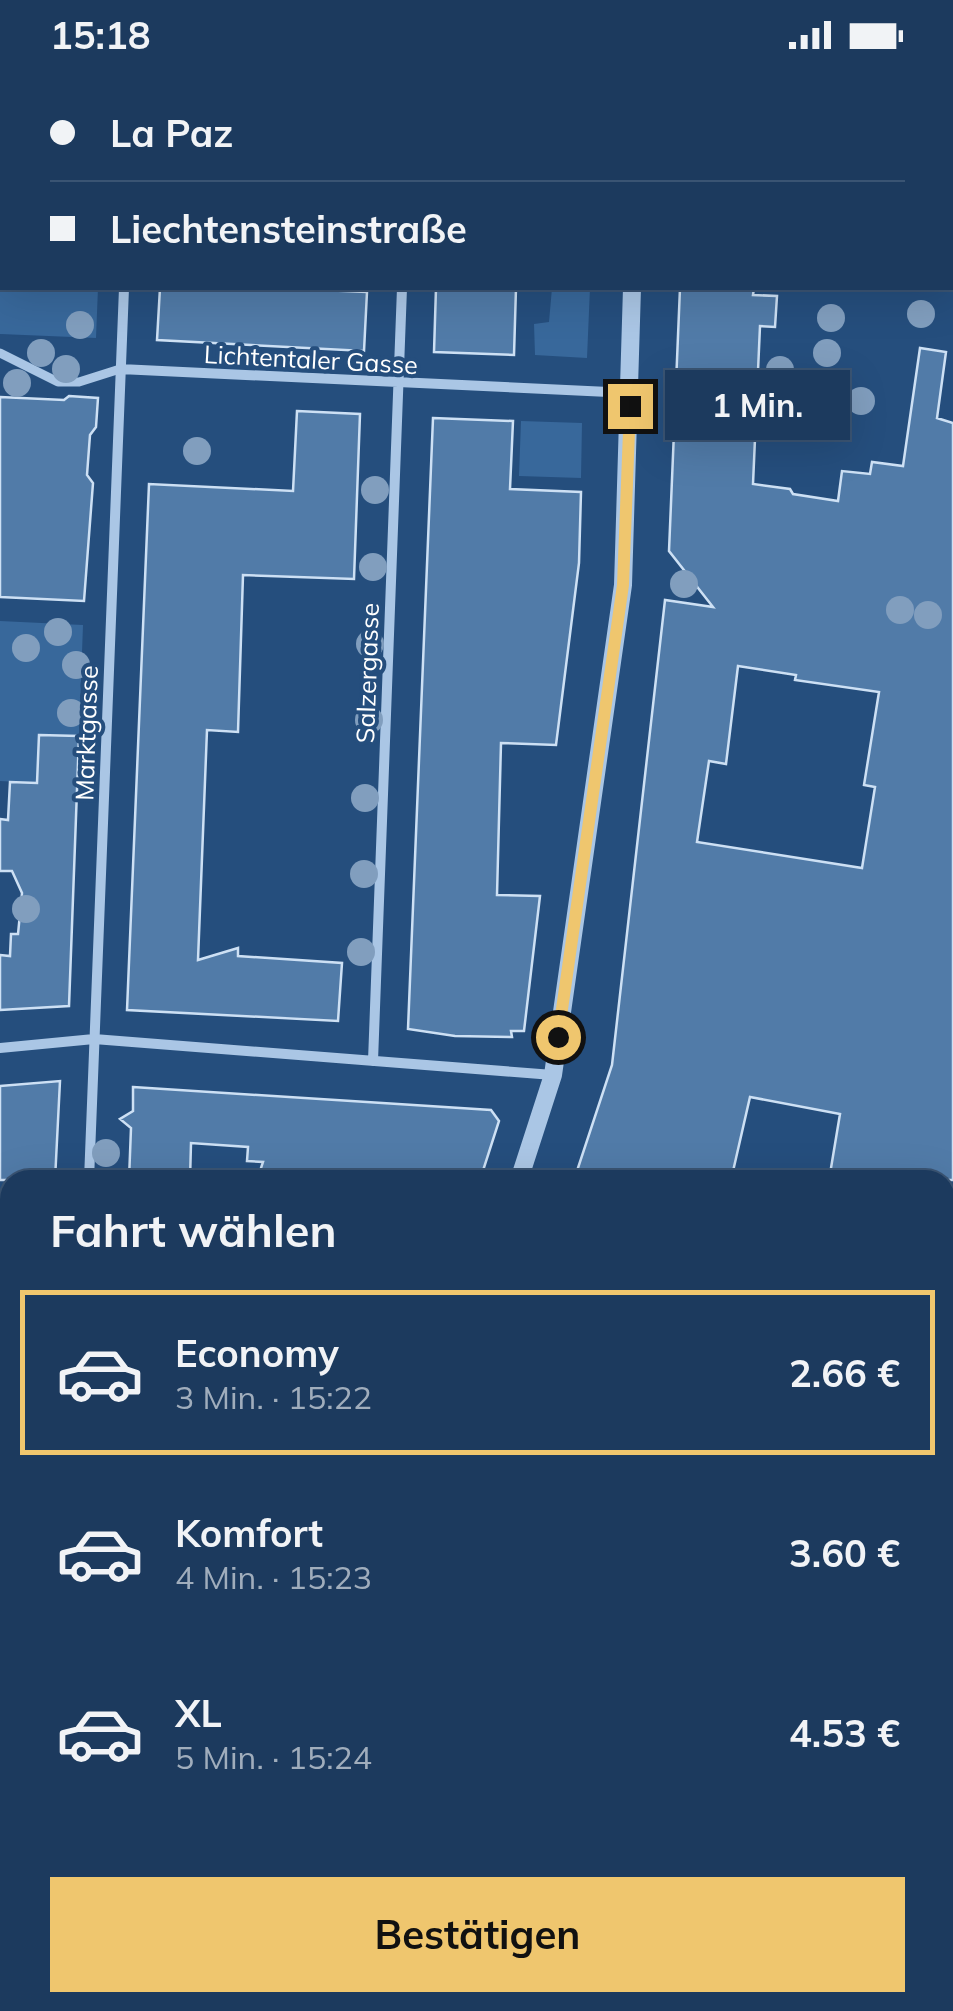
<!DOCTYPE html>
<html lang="de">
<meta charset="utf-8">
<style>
body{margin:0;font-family:Mulish,sans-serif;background:#254164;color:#f1f3f6;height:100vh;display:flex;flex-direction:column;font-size:38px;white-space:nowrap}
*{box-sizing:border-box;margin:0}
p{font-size:32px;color:#a0adbc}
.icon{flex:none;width:55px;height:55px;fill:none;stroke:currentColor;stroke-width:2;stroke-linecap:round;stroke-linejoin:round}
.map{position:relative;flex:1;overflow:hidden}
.side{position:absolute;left:0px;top:1100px;width:955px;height:842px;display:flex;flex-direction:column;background:#1c3a5e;border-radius:30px 30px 0 0;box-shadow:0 10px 40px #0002,0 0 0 2px #3a5473}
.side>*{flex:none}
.guide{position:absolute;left:0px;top:0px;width:955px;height:220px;box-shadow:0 10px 40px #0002,0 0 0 2px #3a5473;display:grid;align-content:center;height:220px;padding:0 50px;background:#1c3a5e}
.end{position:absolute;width:45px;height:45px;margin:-22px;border:12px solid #efc66e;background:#111;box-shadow:0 0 0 5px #111}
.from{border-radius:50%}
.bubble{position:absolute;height:70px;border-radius:0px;background:#1c3a5e;box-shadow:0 10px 40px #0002,0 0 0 2px #3a5473;font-size:32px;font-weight:700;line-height:70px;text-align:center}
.guide b{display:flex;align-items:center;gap:35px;height:95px;font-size:38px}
.guide b+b{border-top:2px solid #3a5473}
.guide i{width:25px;height:25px;background:#f1f3f6}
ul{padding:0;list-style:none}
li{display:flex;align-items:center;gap:30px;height:165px;margin:0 20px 15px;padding:0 30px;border:5px solid transparent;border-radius:0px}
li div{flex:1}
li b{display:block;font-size:38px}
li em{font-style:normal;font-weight:700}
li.active{border-color:#efc66e}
li>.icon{width:90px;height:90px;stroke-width:1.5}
h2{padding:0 50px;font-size:45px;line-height:120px}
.primary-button{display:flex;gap:20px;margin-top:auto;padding:20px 50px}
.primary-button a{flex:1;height:115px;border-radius:0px;background:#efc66e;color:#111;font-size:40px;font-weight:700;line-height:115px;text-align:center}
.status{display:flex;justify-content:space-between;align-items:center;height:70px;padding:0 50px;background:#1c3a5e;direction:ltr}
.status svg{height:28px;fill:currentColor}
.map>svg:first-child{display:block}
.green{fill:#38689b}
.building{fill:#517ba8;stroke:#cde0f4;stroke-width:2.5;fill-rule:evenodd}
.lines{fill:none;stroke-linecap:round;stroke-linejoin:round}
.pedestrian{stroke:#aac6e5;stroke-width:9}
.minor{stroke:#aac6e5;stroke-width:10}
.tertiary{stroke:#aac6e5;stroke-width:18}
.secondary{stroke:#d3e3f5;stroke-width:20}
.tram{stroke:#fff;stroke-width:2.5}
.tree{fill:#819ebe}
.route{stroke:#efc66e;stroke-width:12}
.labels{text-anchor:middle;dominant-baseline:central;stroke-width:8;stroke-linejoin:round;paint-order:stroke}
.street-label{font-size:25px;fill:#fff;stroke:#254e7d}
</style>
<div class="status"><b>15:18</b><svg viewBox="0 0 49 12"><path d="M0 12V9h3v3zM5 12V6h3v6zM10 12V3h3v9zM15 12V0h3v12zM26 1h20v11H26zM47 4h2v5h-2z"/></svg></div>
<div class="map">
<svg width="953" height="1941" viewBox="0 0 953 1941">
<rect width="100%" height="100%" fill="#254e7d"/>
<!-- green -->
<path class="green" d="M 0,0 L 106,0 L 2,2 L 2,218 L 98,218 L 96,268 L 0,264 Z
M 552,218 L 590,218 L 587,288 L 535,285 L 534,254 L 549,252 Z
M 521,351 L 582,353 L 581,408 L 519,406 Z
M 0,551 L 83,555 L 79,666 L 39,665 L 37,713 L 0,711 Z"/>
<!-- building -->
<path class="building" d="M 160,218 L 275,218 L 367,222 L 364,281 L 157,270 Z
M 436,218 L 516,218 L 514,285 L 434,282 Z
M 680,218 L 754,218 L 753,225 L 777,226 L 775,257 L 760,256 L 753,414 L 790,419 L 793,424 L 838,431 L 842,401 L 870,404 L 872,392 L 903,396 L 920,278 L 946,282 L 937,348 L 953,353 L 953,1110 L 829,1110 L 840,1044 L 750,1027 L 731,1110 L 574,1110 L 612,995 L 665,530 L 713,537 L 669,481 ZM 738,596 L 796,605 L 795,610 L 879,622 L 864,715 L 875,717 L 862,798 L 697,772 L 709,691 L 726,694 Z
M 69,326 L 98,328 L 96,357 L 90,365 L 87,405 L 93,413 L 84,531 L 0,527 L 0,327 L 64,330 Z
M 297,341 L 360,344 L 354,509 L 243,505 L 238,662 L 207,660 L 198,890 L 238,878 L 238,886 L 342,893 L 338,951 L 127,940 L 149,414 L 293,421 Z
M 433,348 L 513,351 L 510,419 L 581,422 L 579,493 L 556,675 L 501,673 L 497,825 L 540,826 L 524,961 L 511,961 L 512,967 L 455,966 L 408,959 Z
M 39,665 L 79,666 L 69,936 L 0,940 L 0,885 L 10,886 L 11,864 L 18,864 L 22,823 L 12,801 L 0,801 L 0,749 L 8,750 L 10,712 L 37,713 Z
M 60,1011 L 55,1110 L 0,1110 L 0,1016 Z
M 133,1017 L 491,1040 L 499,1051 L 480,1110 L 270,1110 L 272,1104 L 260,1101 L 263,1092 L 247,1091 L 248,1077 L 191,1073 L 190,1110 L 129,1110 L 131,1058 L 120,1049 L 133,1041 Z"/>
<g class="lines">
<!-- pedestrian -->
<path class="pedestrian" d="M 0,283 L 58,312 L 79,312 L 120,299"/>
<!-- minor -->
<path class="minor" d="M 132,2 L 132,0
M 411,2 L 411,0
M 120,299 L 630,323
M 0,978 L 94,969 L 553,1005
M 373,991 L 402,218
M 89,1110 L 124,218
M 0,1542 L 10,1537
M 945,1771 L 953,1773
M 580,1941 L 582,1932"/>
<!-- tertiary -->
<path class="tertiary" d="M 637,2 L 637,0
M 519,1110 L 553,1005 L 623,515 L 632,218
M 255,1941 L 258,1932"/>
<!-- secondary -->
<path class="secondary" d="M 945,1530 L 953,1484
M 945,1841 L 953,1800
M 871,1941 L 873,1932
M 926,1941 L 927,1932"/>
<!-- tram -->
<path class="tram" d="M 945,1640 L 953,1596
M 945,1735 L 953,1690
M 891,1941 L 892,1932
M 908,1941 L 909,1932"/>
</g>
<!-- trees -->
<g class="tree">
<circle cx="921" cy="244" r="14"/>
<circle cx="831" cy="248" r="14"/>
<circle cx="80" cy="255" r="14"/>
<circle cx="41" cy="283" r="14"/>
<circle cx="827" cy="283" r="14"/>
<circle cx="66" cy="299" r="14"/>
<circle cx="780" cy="300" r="14"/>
<circle cx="17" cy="313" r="14"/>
<circle cx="861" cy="331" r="14"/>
<circle cx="197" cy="381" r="14"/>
<circle cx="375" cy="420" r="14"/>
<circle cx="373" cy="497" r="14"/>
<circle cx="684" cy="514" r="14"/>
<circle cx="900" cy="540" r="14"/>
<circle cx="928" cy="545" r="14"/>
<circle cx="58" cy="562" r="14"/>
<circle cx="370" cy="574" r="14"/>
<circle cx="26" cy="578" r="14"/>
<circle cx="76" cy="595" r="14"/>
<circle cx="71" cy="643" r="14"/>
<circle cx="369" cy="650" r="14"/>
<circle cx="365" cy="728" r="14"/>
<circle cx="364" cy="804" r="14"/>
<circle cx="26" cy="839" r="14"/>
<circle cx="361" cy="882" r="14"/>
<circle cx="106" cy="1083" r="14"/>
</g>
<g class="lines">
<!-- route -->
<path class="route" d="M 558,967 L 623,515 L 630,336"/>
</g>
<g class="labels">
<!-- street labels -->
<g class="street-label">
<text transform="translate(311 289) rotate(3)">Lichtentaler Gasse</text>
<text transform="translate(367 603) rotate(-88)">Salzergasse</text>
<text transform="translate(86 663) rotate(-88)">Marktgasse</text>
</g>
</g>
</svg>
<i class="end from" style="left:558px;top:967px"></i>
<i class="end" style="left:630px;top:336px"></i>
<div class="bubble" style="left:665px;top:300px;width:185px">1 Min.</div>
<div class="guide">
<b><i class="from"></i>La Paz</b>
<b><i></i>Liechtensteinstraße</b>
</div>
<section class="side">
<h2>Fahrt wählen</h2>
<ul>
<li class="active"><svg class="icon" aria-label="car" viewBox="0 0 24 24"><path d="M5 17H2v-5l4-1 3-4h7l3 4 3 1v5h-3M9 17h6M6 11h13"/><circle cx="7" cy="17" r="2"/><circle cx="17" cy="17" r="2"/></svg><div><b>Economy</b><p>3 Min. · 15:22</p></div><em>2.66 €</em></li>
<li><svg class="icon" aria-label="car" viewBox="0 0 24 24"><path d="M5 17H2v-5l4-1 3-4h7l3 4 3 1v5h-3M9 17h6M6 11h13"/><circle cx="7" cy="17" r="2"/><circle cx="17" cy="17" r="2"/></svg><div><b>Komfort</b><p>4 Min. · 15:23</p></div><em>3.60 €</em></li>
<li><svg class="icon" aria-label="car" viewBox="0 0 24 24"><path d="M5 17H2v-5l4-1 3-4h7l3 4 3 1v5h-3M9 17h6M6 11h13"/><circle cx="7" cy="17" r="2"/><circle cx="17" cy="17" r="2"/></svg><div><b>XL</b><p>5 Min. · 15:24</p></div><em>4.53 €</em></li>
</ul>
<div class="primary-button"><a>Bestätigen</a></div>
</section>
</div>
